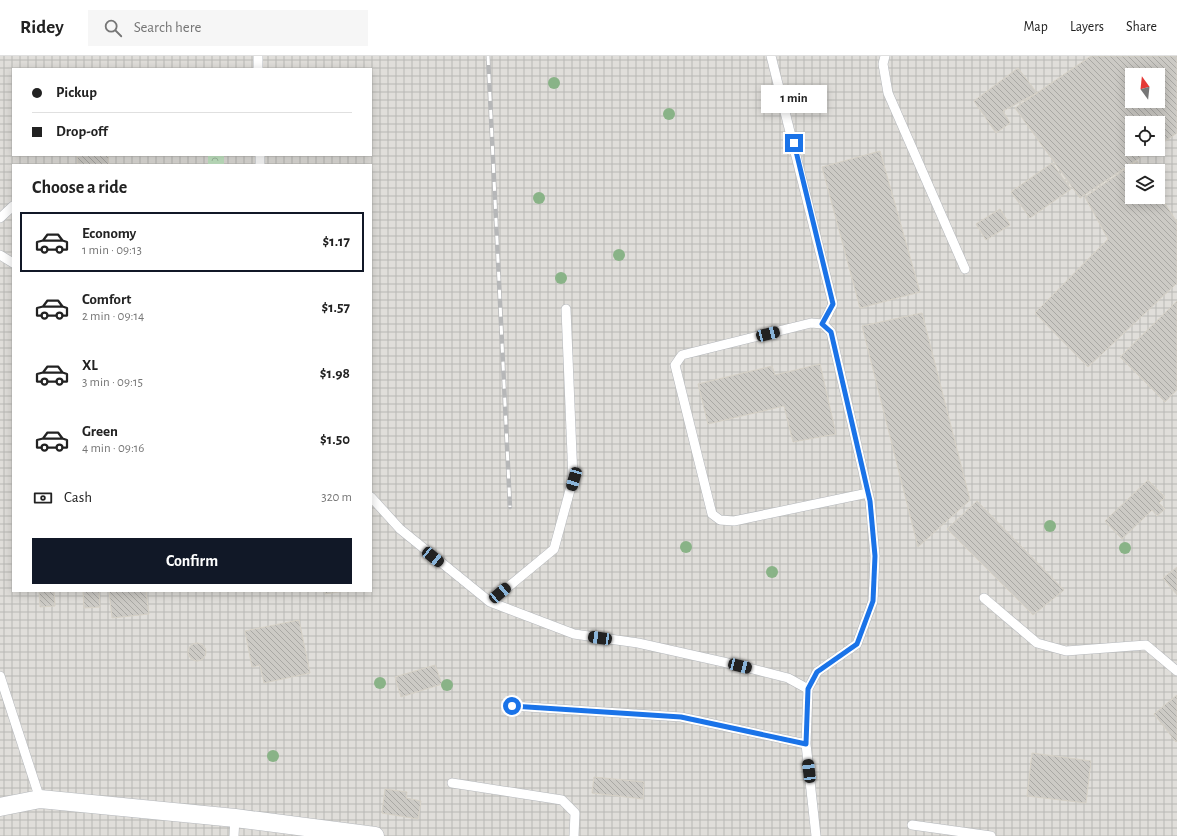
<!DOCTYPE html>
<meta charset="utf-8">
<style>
body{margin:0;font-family:"Alegreya Sans",sans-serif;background:#f6f6f6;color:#222;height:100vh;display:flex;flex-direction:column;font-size:15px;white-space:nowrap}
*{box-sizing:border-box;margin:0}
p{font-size:13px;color:#767676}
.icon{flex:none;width:22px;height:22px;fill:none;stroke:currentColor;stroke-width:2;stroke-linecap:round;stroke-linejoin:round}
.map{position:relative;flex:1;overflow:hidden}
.sheet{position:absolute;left:12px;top:108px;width:360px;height:428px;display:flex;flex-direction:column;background:#fff;border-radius:0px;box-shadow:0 2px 10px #0003}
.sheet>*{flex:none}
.banner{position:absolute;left:12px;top:12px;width:360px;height:88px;border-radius:0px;box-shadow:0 2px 10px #0003;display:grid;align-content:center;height:88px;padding:0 20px;background:#fff}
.needle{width:26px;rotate:345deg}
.fabs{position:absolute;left:1125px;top:12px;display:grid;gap:8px}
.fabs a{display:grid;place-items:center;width:40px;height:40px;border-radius:0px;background:#fff;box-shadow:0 2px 10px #0003;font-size:20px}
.end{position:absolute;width:18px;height:18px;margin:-9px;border:5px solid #1a73e8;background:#fff;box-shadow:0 0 0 2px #fff}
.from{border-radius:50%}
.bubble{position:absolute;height:28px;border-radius:0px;background:#fff;box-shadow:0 2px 10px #0003;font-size:13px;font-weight:700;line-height:28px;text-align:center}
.car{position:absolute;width:12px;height:24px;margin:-12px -6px;border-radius:5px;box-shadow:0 0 3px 1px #0007;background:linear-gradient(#222 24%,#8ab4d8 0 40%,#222 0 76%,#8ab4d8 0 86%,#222 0)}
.banner b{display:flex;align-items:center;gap:14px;height:38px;font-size:15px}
.banner b+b{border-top:1px solid #e0e0e0}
.banner i{width:10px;height:10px;background:#222}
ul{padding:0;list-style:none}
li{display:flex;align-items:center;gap:12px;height:60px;margin:0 8px 6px;padding:0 12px;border:2px solid transparent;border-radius:0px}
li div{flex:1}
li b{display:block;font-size:15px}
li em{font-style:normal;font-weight:700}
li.selected{border-color:#111827}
li>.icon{width:36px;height:36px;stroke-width:1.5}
h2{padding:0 20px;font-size:18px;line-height:48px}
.pay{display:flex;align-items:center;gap:10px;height:44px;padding:0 20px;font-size:15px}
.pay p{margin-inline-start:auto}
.button{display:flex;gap:8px;margin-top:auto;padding:8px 20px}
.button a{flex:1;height:46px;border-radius:0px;background:#111827;color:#fff;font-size:16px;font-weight:700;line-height:46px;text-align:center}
header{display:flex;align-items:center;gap:24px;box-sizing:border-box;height:56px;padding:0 20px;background:#fff;border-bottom:1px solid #e0e0e0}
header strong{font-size:19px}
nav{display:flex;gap:22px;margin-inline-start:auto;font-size:14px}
.search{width:280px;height:36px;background:#f6f6f6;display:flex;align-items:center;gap:10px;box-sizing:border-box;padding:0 14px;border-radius:0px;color:#767676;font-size:15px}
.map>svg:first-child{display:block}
.industrial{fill:url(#industrial-grid);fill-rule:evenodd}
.forest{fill:url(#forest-crowns)}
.building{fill:url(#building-back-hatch);stroke:#d6d1c6;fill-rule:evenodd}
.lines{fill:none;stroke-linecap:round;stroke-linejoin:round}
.service-casing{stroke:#b5b8bc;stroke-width:10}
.minor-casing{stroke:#b5b8bc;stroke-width:19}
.service{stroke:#fff;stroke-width:9}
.minor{stroke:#fff;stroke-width:18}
.rail-casing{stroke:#b6b7b8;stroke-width:4.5}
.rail{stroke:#fff;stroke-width:3;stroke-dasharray:9;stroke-linecap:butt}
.tree{fill:#89b387}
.route{stroke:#1a73e8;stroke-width:5}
</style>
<header>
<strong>Ridey</strong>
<div class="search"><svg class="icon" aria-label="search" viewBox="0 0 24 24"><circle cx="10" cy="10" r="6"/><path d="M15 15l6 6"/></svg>Search here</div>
<nav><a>Map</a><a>Layers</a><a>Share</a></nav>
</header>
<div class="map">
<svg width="1177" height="780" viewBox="0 0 1177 780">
<defs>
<pattern id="industrial-grid" width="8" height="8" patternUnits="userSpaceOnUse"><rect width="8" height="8" fill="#e0deda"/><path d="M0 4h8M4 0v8" fill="none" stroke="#b9b8b5"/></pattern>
<pattern id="forest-crowns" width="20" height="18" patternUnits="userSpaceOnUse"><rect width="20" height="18" fill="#c5e8c5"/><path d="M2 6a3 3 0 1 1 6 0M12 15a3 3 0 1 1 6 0" fill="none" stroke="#a3c0a4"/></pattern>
<pattern id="building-back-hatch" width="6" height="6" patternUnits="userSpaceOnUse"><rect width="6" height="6" fill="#cccac5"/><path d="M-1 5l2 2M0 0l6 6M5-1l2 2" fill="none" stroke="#a9a8a4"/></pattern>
</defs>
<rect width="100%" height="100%" fill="#f1efe8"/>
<!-- industrial -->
<path class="industrial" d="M 0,0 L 1177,0 L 1177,780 L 0,780 ZM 13,13 L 371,13 L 371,99 L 13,99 ZM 1132,19 L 1158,19 L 1158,45 L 1132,45 ZM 1132,67 L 1158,67 L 1158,93 L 1132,93 ZM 13,109 L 371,109 L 371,535 L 13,535 ZM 1132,115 L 1158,115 L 1158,141 L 1132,141 Z"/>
<!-- forest -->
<path class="forest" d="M 208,99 L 224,99 L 224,109 L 208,109 Z"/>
<!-- building -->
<path class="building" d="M 1091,0 L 1177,0 L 1177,77 L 1158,90 L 1158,67 L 1132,67 L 1132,93 L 1153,93 L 1080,142 L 1015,52 ZM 1132,19 L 1158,19 L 1158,45 L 1132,45 Z
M 1018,12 L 1037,37 L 1003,55 L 1010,67 L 996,77 L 974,45 Z
M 880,95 L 920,236 L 860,252 L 822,111 Z
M 77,99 L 108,99 L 109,109 L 78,109 Z
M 1137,105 L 1143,115 L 1132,115 L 1132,141 L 1158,141 L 1158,137 L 1177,166 L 1177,227 L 1088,311 L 1035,257 L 1108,183 L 1085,141 Z
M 1052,107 L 1071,133 L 1030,162 L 1011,136 Z
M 1000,153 L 1010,169 L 986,184 L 976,168 Z
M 1177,245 L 1177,334 L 1165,346 L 1120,301 Z
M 922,257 L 970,444 L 918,491 L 862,270 Z
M 820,308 L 836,378 L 793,386 L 784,350 L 708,368 L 698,328 L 772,310 L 775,319 Z
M 1148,424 L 1165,441 L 1159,447 L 1165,453 L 1157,460 L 1152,454 L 1122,483 L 1105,465 Z
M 977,445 L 1064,534 L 1033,559 L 947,473 Z
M 1177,511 L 1177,539 L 1163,522 Z
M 39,535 L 54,535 L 55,550 L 40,551 Z
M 83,535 L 99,535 L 100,551 L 84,552 Z
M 109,535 L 146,535 L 149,558 L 112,562 Z
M 325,535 L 345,535 L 325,538 Z
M 299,564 L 310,617 L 264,627 L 260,609 L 252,611 L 245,575 Z
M188 596a9 9 0 1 1 18 0a9 9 0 1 1-18 0Z
M 435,609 L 442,628 L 401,641 L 395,621 Z
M 1177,639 L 1177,685 L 1176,686 L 1154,658 Z
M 1032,697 L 1091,705 L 1086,747 L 1027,740 Z
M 594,721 L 644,726 L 643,743 L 592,737 Z
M 385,733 L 407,736 L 406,742 L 421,745 L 418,763 L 382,757 Z"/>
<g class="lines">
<!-- service casing -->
<g class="service-casing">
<path id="service" d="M 258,0 L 258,13
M 771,0 L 833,248 L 823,268
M 885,0 L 883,8 L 888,37 L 965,213
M 260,99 L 260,109
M 0,162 L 13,150
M 0,199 L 13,207
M 371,441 L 400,473 L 490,546 L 574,578 L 638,587 L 741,610 L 788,622 L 808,633
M 984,542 L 1037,587 L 1066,595 L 1146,589 L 1177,615
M 490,546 L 554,493 L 573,423 L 566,253
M 0,620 L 40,743 L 37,744
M 512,650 L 681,661 L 806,688
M 452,727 L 562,744 L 575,757 L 574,780
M 912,769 L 991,780
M 234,780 L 235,762
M 816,780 L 806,688 L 808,633 L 817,616 L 857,588 L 873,545 L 875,500 L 870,445 L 868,437 L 831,276 L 823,268 L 811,267 L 682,299 L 675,309 L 712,458 L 720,464 L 734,465 L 868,437"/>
</g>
<!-- minor casing -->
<g class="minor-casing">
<path id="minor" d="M 0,751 L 40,743 L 235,762 L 375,780"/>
</g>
<!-- service -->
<use href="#service" class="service"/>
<!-- minor -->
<use href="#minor" class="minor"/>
<!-- rail casing -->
<g class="rail-casing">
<path id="rail" d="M 488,0 L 510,451"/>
</g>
<!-- rail -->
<use href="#rail" class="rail"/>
</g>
<!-- trees -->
<g class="tree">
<circle cx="554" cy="27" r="6"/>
<circle cx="669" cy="58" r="6"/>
<circle cx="539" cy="142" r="6"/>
<circle cx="619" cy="199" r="6"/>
<circle cx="561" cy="222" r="6"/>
<circle cx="1050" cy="470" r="6"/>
<circle cx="686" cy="491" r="6"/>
<circle cx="1125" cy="492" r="6"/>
<circle cx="772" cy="516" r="6"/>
<circle cx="380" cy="627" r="6"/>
<circle cx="447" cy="629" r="6"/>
<circle cx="273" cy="700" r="6"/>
</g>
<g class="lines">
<!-- route -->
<path class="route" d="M 512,650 L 681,661 L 806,688 L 808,633 L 817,616 L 857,588 L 873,545 L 875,500 L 870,445 L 831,276 L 822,268 L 833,248 L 794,87"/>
</g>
</svg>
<div class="fabs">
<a><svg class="needle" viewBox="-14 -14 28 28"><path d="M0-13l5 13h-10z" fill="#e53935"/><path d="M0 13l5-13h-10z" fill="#767676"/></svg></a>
<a><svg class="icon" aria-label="locate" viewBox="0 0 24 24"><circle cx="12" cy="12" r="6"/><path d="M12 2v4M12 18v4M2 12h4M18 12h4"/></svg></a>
<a><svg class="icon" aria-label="layers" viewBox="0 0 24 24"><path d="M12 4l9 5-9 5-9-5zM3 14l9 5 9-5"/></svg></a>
</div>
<i class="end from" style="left:512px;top:650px"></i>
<i class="end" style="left:794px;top:87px"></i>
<div class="bubble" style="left:761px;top:29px;width:66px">1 min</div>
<i class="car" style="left:768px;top:278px;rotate:76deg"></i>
<i class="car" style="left:574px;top:423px;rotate:196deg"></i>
<i class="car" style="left:433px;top:501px;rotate:129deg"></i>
<i class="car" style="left:500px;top:537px;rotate:50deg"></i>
<i class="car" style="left:600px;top:582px;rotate:278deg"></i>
<i class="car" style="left:740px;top:610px;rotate:104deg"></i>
<i class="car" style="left:809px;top:715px;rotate:353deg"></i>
<div class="banner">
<b><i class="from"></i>Pickup</b>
<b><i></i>Drop-off</b>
</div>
<section class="sheet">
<h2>Choose a ride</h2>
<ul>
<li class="selected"><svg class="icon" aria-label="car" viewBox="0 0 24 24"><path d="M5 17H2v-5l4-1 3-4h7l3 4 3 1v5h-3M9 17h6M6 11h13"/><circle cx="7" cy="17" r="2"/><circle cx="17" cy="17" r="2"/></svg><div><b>Economy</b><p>1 min · 09:13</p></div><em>$1.17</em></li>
<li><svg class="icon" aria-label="car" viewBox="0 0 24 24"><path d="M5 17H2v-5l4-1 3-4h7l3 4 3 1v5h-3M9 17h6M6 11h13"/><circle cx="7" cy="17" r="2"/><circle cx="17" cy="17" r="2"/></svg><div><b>Comfort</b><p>2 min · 09:14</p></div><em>$1.57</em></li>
<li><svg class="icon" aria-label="car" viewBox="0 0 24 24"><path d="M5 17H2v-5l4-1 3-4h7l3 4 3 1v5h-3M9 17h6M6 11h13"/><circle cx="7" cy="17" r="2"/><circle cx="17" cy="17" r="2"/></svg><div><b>XL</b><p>3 min · 09:15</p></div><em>$1.98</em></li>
<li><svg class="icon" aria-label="car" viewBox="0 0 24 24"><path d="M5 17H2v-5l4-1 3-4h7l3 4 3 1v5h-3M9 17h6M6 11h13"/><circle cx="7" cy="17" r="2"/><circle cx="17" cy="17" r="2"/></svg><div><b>Green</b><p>4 min · 09:16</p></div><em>$1.50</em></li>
</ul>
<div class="pay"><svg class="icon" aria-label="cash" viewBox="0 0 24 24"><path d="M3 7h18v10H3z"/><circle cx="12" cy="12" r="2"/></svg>Cash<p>320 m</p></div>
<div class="button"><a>Confirm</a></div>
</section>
</div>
